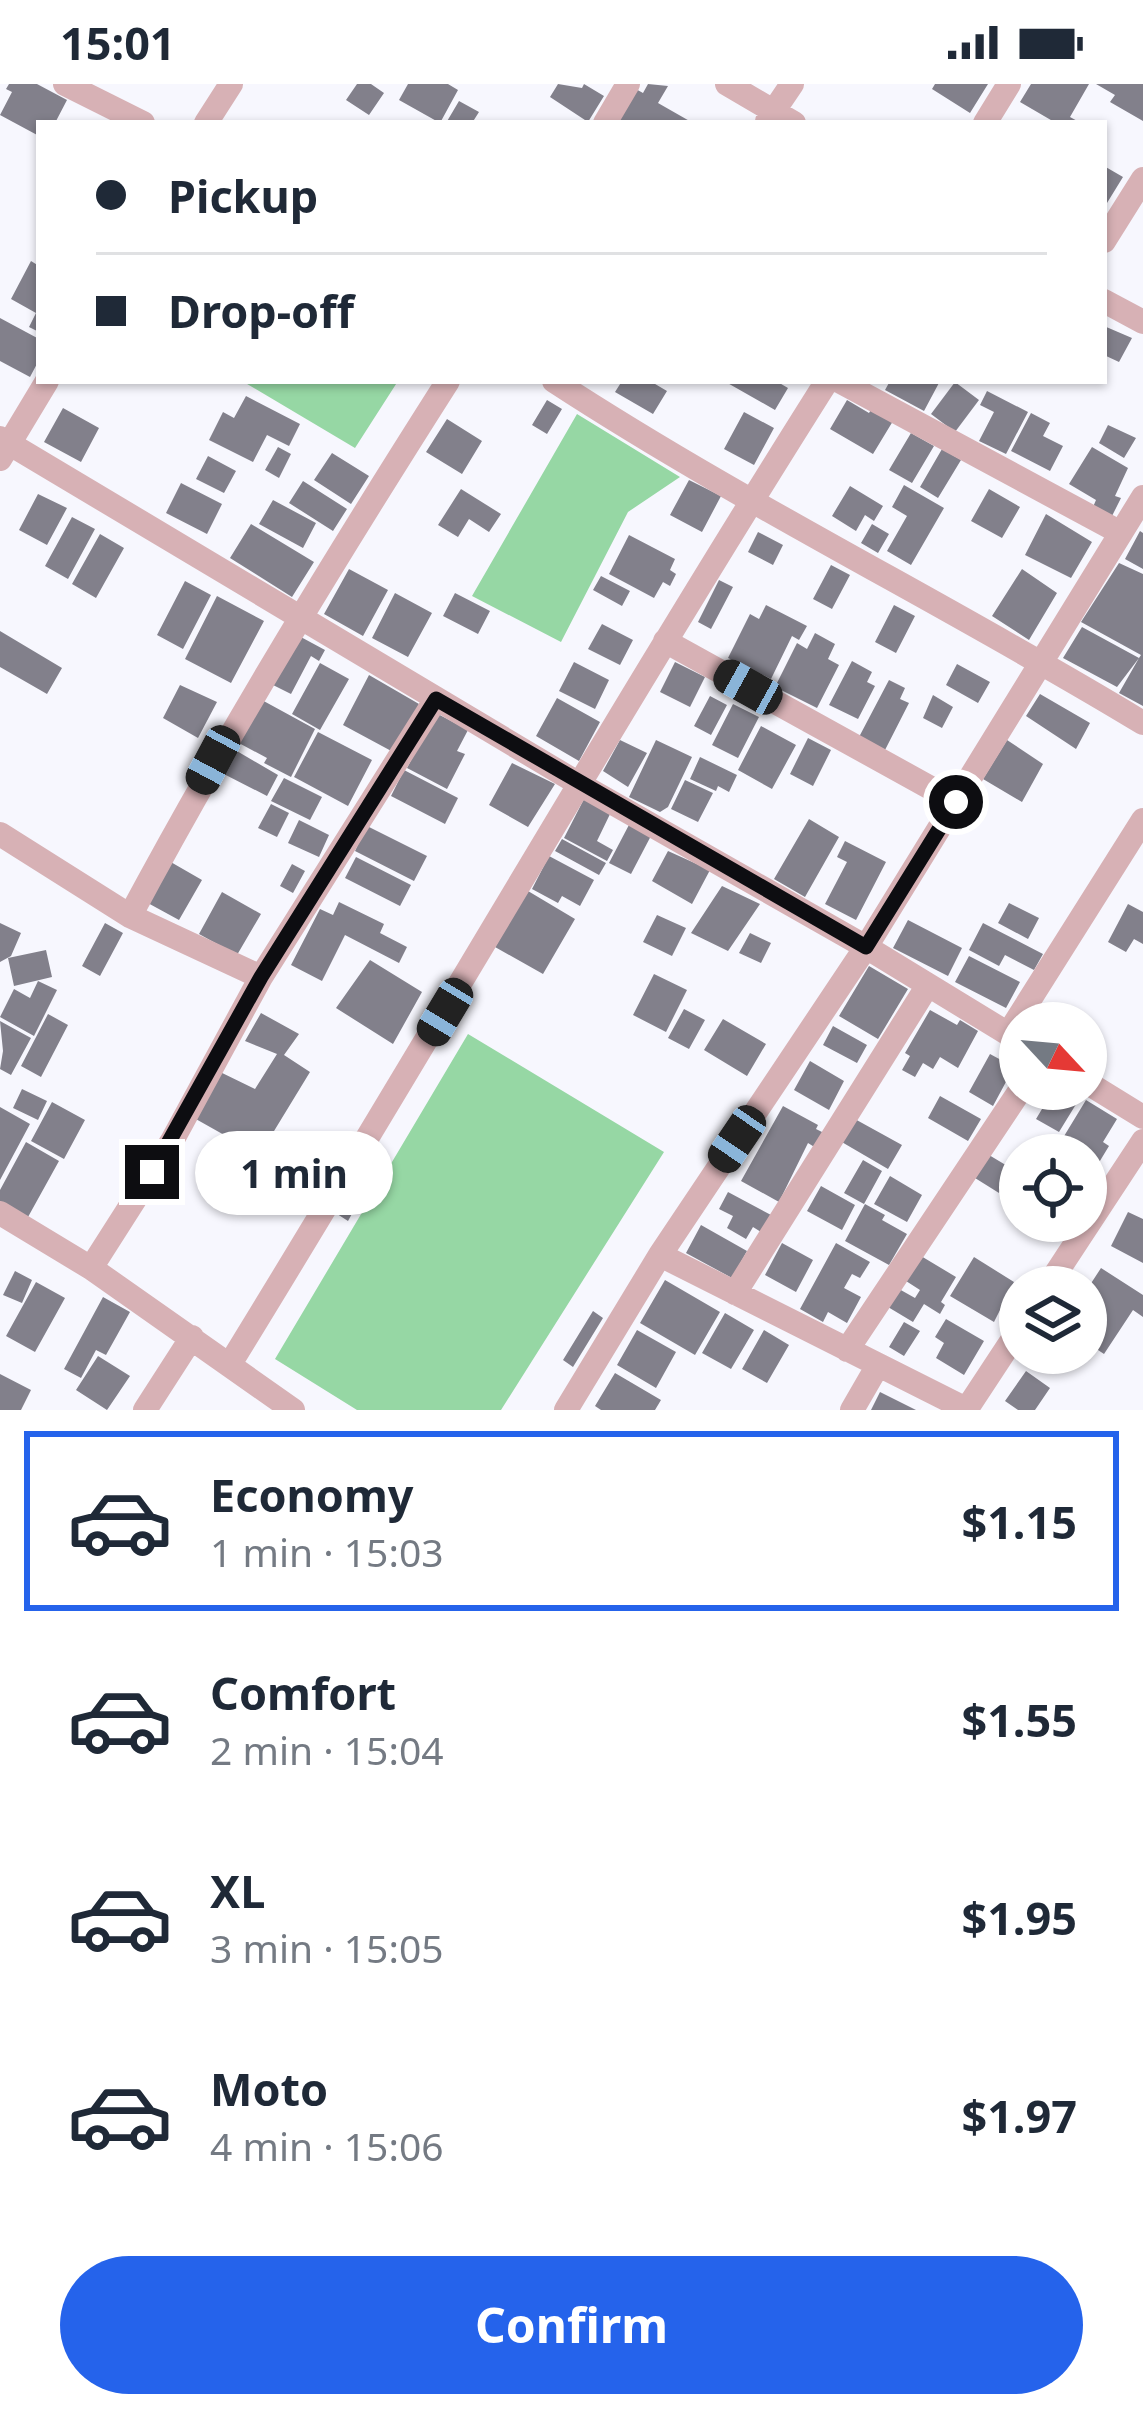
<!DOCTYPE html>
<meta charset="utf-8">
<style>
body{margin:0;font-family:"Noto Sans",sans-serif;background:#f6f6f7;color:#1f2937;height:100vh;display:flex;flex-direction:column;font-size:45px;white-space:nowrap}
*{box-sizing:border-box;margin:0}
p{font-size:39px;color:#747a83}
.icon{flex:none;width:66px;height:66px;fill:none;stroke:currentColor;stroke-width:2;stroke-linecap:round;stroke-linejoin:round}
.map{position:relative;height:1326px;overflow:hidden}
.drawer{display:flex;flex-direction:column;background:#fff;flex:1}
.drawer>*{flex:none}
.guide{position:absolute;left:36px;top:36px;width:1071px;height:264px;border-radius:0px;box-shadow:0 3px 9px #0004;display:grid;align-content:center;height:264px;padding:0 60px;background:#fff}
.needle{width:78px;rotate:116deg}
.fabs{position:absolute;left:999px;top:918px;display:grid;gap:24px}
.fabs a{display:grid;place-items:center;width:108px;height:108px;border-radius:50%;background:#fff;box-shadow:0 3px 9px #0004;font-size:60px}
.end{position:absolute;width:54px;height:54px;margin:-27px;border:15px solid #0d0d11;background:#fff;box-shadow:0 0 0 6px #fff}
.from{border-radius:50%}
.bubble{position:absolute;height:84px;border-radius:42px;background:#fff;box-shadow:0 3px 9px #0004;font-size:39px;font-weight:700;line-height:84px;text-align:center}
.car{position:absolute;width:36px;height:72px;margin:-36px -18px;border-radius:15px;box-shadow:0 0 9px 3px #0007;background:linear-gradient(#222 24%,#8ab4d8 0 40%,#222 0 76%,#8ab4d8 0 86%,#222 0)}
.guide b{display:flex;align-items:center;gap:42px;height:114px;font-size:45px}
.guide b+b{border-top:3px solid #e0e1e3}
.guide i{width:30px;height:30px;background:#1f2937}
ul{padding:21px 0 0;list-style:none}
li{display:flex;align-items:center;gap:36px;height:180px;margin:0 24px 18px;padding:0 36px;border:6px solid transparent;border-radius:0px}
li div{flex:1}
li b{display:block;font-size:45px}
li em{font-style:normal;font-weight:700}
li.current{border-color:#2563eb}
li>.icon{width:108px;height:108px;stroke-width:1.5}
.cta{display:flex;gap:24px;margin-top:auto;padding:24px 60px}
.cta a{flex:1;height:138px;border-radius:72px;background:#2563eb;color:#fff;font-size:48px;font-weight:700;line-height:138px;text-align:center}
.status{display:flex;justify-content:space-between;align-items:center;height:84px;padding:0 60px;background:#fff;direction:ltr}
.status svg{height:33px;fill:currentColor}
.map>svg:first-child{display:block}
.green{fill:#96d7a4}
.building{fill:#82808b}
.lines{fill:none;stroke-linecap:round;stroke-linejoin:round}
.street{stroke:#d7b1b5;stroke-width:24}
.route{stroke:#0d0d11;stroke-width:15}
</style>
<div class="status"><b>15:01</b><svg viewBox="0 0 49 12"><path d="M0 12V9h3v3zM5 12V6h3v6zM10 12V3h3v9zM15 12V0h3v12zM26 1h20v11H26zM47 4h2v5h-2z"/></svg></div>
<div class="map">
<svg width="1143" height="1326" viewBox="0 0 1143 1326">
<rect width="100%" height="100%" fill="#f7f7fe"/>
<!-- green -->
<path class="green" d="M 242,297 L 398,297 L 355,364 Z
M 577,330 L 680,393 L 628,428 L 561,558 L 472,512 Z
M 468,950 L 664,1068 L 501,1326 L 357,1326 L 275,1275 Z"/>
<!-- building -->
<path class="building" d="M 9,0 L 37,0 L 67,16 L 55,39 L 39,39 L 39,52 L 0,31 L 12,8 L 6,5 Z
M 357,0 L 371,0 L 384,9 L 369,31 L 346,16 Z
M 408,0 L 448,0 L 458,6 L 440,39 L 399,16 Z
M 558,0 L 582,4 L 584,0 L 604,12 L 588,38 L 550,13 Z
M 648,0 L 668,2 L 658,19 L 693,39 L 616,36 L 634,4 L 643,9 Z
M 935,0 L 988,0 L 970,29 L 932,5 Z
M 1031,0 L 1089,0 L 1070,33 L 1081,39 L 1056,39 L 1020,18 Z
M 1096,0 L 1143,0 L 1143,37 L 1110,18 L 1115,11 Z
M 459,17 L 479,28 L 472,39 L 446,39 Z
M 1104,82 L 1123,93 L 1107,119 L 1104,117 Z
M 31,177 L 39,182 L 39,248 L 29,243 L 36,229 L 11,215 Z
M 0,234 L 39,255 L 39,276 L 30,293 L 0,277 Z
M 1104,242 L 1132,254 L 1119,278 L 1104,271 Z
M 622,297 L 650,297 L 667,307 L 653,330 L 615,308 Z
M 724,297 L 776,297 L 788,304 L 775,326 Z
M 890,297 L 940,297 L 924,327 L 885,306 Z
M 955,298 L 979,316 L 955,348 L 931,330 Z
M 987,307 L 1028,328 L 1006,370 L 979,357 L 994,328 L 980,321 Z
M 246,312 L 300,340 L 289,362 L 267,351 L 253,378 L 209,356 L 223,328 L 234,334 Z
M 547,316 L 562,325 L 547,350 L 532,341 Z
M 847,316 L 869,329 L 872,324 L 893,337 L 873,370 L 830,345 Z
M 63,324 L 99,344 L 81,378 L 44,358 Z
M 744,328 L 774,344 L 754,381 L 724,365 Z
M 1031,329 L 1050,339 L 1043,352 L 1063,362 L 1050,387 L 1011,367 Z
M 447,335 L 482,357 L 462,390 L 426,368 Z
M 1108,341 L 1136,354 L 1124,374 L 1099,359 Z
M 911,349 L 934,362 L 912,399 L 889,386 Z
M 278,363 L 291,370 L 279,394 L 265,386 Z
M 1092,363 L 1128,384 L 1115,412 L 1121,414 L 1112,432 L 1093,423 L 1096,416 L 1069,400 Z
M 942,365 L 961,376 L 938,414 L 920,403 Z
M 332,369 L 369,392 L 351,420 L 314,396 Z
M 208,372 L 236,387 L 224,409 L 196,395 Z
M 689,396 L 721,412 L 702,448 L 670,431 Z
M 303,397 L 347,425 L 333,447 L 289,419 Z
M 181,399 L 222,420 L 207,450 L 166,429 Z
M 904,401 L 944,424 L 911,481 L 887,467 L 907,432 L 892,423 Z
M 850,402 L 883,422 L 874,437 L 865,431 L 856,447 L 832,432 Z
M 461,405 L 501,430 L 489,448 L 469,435 L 458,453 L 438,441 Z
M 989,405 L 1020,423 L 1002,454 L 971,437 Z
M 38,410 L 67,424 L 47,461 L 19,446 Z
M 273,416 L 316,439 L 303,464 L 259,440 Z
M 1046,430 L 1092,458 L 1071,494 L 1025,471 Z
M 72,433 L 95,445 L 68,495 L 45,482 Z
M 251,440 L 314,478 L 292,513 L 230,474 Z
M 872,440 L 889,450 L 878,469 L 861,459 Z
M 1140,447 L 1143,449 L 1143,485 L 1125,475 Z
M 758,448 L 783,461 L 773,481 L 748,468 Z
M 100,450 L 124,464 L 96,514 L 72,500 Z
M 629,451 L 675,475 L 670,486 L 676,490 L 670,502 L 663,498 L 654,514 L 609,490 Z
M 1119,479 L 1143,490 L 1143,622 L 1119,609 L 1139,574 L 1117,603 L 1063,574 L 1082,543 L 1139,574 L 1141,571 L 1081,538 Z
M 831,481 L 850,491 L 832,525 L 813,515 Z
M 349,485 L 388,506 L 363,552 L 324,530 Z
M 1022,485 L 1057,509 L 1029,556 L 992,532 Z
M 601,492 L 630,507 L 622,522 L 593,506 Z
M 719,496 L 733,503 L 711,545 L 698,538 Z
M 185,497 L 211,511 L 183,565 L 157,551 Z
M 395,509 L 432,529 L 408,573 L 372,554 Z
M 455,509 L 490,527 L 478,550 L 443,532 Z
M 217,512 L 264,537 L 231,599 L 185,575 Z
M 766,521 L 807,542 L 799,556 L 792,552 L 771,595 L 728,574 L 750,530 L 759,535 Z
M 894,521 L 915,532 L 896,569 L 875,558 Z
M 602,540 L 633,556 L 620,581 L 588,565 Z
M 0,547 L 62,584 L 47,610 L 0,583 Z
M 815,549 L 835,560 L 828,575 L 839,581 L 817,624 L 775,603 L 797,559 L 807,565 Z
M 299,552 L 325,566 L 319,577 L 311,572 L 291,610 L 273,601 Z
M 852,577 L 872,588 L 867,598 L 875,602 L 858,635 L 829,621 Z
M 574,578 L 609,596 L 595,625 L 559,607 Z
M 675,578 L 705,593 L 690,623 L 660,608 Z
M 320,579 L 349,595 L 320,646 L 292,630 Z
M 957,580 L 990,598 L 978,619 L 946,601 Z
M 369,591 L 419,620 L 395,669 L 343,641 Z
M 889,596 L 905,604 L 900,615 L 909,619 L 885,666 L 859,653 Z
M 180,601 L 217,618 L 198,654 L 163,634 Z
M 1040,610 L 1090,639 L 1076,665 L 1026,632 Z
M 933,611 L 953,623 L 942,644 L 923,634 Z
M 710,612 L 727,621 L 711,651 L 694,642 Z
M 557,614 L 600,638 L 579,677 L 536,652 Z
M 260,615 L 315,645 L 291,693 L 264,679 L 267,674 L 237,658 Z
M 733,620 L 759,633 L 738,674 L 712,661 Z
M 436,629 L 468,646 L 457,667 L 465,670 L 447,705 L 407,684 Z
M 761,642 L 796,661 L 772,705 L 738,686 Z
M 318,648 L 372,676 L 348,722 L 294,693 Z
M 808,654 L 831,666 L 813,702 L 790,690 Z
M 620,656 L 647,669 L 628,703 L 603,687 Z
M 656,656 L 692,673 L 668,723 L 660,728 L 629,713 Z
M 1007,656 L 1043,680 L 1022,718 L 983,695 Z
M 230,663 L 278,691 L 267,712 L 218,687 Z
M 700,673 L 737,691 L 729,708 L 718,702 L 716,707 L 690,695 Z
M 512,679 L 555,700 L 528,743 L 489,721 Z
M 404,686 L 458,714 L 445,740 L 391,712 Z
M 284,694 L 322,713 L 310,736 L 271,717 Z
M 685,696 L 713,709 L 698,738 L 671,725 Z
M 584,715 L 611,728 L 597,757 L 613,766 L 607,777 L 564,754 Z
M 271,720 L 289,729 L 277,753 L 258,744 Z
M 809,735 L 839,753 L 805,813 L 774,795 Z
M 299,736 L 329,751 L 319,773 L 288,759 Z
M 631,737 L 653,748 L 631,790 L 609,779 Z
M 367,742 L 427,772 L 414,797 L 355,767 Z
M 562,755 L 606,779 L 599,791 L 555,767 Z
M 845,757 L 886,778 L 856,836 L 825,820 L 847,778 L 837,773 Z
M 668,767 L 710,786 L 692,820 L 652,797 Z
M 549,772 L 594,796 L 580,822 L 562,812 L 558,819 L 532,805 Z
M 356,773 L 411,801 L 400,822 L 345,794 Z
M 169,777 L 202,796 L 179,836 L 146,818 Z
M 292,780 L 305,787 L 293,809 L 280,802 Z
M 722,802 L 760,820 L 728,867 L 691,849 Z
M 528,807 L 575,835 L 543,890 L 495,863 Z
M 222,808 L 261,830 L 237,871 L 199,850 Z
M 339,818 L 384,840 L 380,849 L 407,863 L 399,879 L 345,851 L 322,897 L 291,881 L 320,825 L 333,831 Z
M 1009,819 L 1039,834 L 1028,855 L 998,839 Z
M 1128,820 L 1143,828 L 1143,860 L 1134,855 L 1126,868 L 1108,858 Z
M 657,831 L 686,844 L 672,872 L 643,858 Z
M 908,836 L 962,864 L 948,892 L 893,864 Z
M 0,839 L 21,849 L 11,872 L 0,878 Z
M 105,839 L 123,849 L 100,892 L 82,882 Z
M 983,839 L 1043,870 L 1034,886 L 1005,871 L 999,882 L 969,866 Z
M 750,849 L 771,859 L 761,879 L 739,869 Z
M 46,866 L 52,893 L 14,902 L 8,874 Z
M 969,872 L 1020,898 L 1006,924 L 955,898 Z
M 370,876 L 422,908 L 393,960 L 336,924 Z
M 869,882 L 908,905 L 878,955 L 839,932 Z
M 654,890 L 687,906 L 666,948 L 633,931 Z
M 38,897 L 57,906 L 34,952 L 0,933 L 14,905 L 30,914 Z
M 684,925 L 705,936 L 689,965 L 668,954 Z
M 930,926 L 957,941 L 960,936 L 978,947 L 958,984 L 940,973 L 933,985 L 923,979 L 915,993 L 902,986 L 910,972 L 905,969 Z
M 261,929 L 299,950 L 284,971 L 310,988 L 260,1070 L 302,1093 L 284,1125 L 229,1093 L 239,1076 L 230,1076 L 242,1061 L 194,1034 L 216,986 L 255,1005 L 277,970 L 245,957 Z
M 48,930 L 68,941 L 41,993 L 21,982 Z
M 723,935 L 766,960 L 747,992 L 704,966 Z
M 0,937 L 31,954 L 11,991 L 0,985 L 3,967 Z
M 833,942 L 867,961 L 857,979 L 823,961 Z
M 990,970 L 1014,983 L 993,1022 L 969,1008 Z
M 810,977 L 844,997 L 829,1026 L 794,1006 Z
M 22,1005 L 47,1017 L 38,1036 L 13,1024 Z
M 1054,1005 L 1078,1017 L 1059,1048 L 1036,1035 Z
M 940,1012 L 981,1035 L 968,1057 L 928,1034 Z
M 1086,1016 L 1117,1035 L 1103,1058 L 1109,1062 L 1092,1090 L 1086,1086 L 1086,1071 L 1055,1067 Z
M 52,1018 L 85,1036 L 64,1075 L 31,1057 Z
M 783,1022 L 818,1041 L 816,1045 L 824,1049 L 816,1064 L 808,1059 L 779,1118 L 741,1097 Z
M 0,1023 L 30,1040 L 0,1096 Z
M 853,1034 L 902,1061 L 888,1085 L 840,1057 Z
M 26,1058 L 59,1077 L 28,1133 L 0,1117 L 0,1106 Z
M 989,1071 L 1014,1086 L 999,1109 L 975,1094 Z
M 863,1076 L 882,1087 L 864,1120 L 844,1109 Z
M 890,1092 L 922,1111 L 907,1138 L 874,1120 Z
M 350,1100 L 364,1108 L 348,1137 L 334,1128 Z
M 821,1102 L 855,1121 L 842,1146 L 807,1127 Z
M 728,1108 L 771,1131 L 761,1148 L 753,1143 L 746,1155 L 727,1144 L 733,1132 L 719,1125 Z
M 865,1120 L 885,1131 L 882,1136 L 907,1150 L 889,1181 L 845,1157 Z
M 1128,1128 L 1143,1135 L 1143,1179 L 1111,1162 Z
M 701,1141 L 747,1167 L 732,1194 L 686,1169 Z
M 782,1159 L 813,1176 L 796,1208 L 765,1191 Z
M 836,1159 L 870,1178 L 860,1194 L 852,1190 L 844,1204 L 861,1213 L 847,1239 L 828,1228 L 823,1238 L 800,1225 Z
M 921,1172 L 956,1193 L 941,1218 L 945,1221 L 940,1230 L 924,1220 L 913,1238 L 888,1223 L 899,1205 L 915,1214 L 920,1206 L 906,1197 Z
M 974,1173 L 1014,1198 L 994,1238 L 950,1212 Z
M 1101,1184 L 1143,1211 L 1143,1233 L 1133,1226 L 1104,1270 L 1086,1258 L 1086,1207 Z
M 15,1187 L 32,1196 L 22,1219 L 3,1211 Z
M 665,1196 L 720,1228 L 695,1271 L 640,1239 Z
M 36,1198 L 65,1214 L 35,1268 L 6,1252 Z
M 103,1213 L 130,1228 L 106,1271 L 96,1266 L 81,1294 L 64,1285 Z
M 593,1227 L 603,1234 L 573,1283 L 563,1276 Z
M 725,1229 L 754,1246 L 731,1285 L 702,1269 Z
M 946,1235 L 984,1257 L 964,1291 L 936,1274 L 944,1259 L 935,1253 Z
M 904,1238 L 920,1247 L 904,1272 L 889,1263 Z
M 637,1246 L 676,1268 L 656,1304 L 617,1281 Z
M 764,1246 L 789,1261 L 767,1299 L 742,1285 Z
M 98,1272 L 130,1292 L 107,1326 L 76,1306 Z
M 1026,1287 L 1050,1304 L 1035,1326 L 1018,1326 L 1005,1317 Z
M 615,1289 L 661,1316 L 655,1326 L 601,1326 L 595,1322 Z
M 0,1290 L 31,1306 L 21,1326 L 0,1326 Z
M 880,1308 L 916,1326 L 871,1326 Z"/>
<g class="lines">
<!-- street -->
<path class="street" d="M 65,0 L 143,39
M 727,0 L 794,39
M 767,37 L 792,0
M 206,39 L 231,0
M 605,39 L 628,0
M 985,39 L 1009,0
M 1104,157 L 1143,95
M 1104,217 L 1143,238
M 554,297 C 744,421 949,521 1143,639
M 839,297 L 1121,449
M 0,354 L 581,701 L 866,863 L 1020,957
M 0,375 L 47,297
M 665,557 L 956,718
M 0,750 L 130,832 L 261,893
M 130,832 C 228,649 336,473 448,297
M 1008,950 L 1143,736
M 1086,998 L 1143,1033
M 0,1129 L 91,1184 L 293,1326
M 660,1171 L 968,1326
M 91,1184 L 172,1057 L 261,893 L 436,615
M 1047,1203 L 1143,1057
M 735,1209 L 928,901
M 847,1266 L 1021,1005
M 230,1280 C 431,953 622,621 827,297
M 145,1326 L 192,1253
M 566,1326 L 660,1171 L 866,863 L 1143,413
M 852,1326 L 878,1281
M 966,1326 L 1020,1244"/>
</g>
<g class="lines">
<!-- route -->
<path class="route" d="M 152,1088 L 261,893 L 436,615 L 866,863 L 956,718"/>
</g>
</svg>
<div class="fabs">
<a><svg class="needle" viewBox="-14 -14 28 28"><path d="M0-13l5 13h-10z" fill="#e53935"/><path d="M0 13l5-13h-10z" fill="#747a83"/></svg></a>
<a><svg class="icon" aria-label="locate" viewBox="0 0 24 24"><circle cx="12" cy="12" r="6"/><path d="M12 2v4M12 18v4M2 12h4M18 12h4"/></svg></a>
<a><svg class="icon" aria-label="layers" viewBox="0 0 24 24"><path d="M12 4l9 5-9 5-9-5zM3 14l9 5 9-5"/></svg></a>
</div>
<i class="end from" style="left:956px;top:718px"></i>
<i class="end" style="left:152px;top:1088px"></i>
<div class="bubble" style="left:195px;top:1047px;width:198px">1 min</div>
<i class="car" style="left:748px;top:603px;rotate:299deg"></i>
<i class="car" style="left:213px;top:676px;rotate:208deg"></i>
<i class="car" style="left:445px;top:928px;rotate:211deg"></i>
<i class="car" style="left:737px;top:1055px;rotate:214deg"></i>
<div class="guide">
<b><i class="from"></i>Pickup</b>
<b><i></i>Drop-off</b>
</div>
</div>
<section class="drawer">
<ul>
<li class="current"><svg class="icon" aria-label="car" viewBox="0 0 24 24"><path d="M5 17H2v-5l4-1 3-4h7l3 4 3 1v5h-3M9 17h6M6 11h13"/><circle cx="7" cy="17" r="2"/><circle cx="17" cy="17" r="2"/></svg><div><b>Economy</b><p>1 min · 15:03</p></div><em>$1.15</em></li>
<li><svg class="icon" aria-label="car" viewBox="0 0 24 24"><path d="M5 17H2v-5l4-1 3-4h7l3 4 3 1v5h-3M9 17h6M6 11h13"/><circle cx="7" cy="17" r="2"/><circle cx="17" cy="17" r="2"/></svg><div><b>Comfort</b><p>2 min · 15:04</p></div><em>$1.55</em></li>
<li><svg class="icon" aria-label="car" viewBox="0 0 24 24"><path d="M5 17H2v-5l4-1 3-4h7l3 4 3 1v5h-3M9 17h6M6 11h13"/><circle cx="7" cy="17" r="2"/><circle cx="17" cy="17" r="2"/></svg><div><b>XL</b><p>3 min · 15:05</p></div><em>$1.95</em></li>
<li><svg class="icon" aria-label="car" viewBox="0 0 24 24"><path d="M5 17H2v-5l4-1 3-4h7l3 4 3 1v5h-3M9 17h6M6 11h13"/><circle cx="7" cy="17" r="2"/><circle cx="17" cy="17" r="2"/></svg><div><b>Moto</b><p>4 min · 15:06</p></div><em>$1.97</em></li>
</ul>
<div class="cta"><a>Confirm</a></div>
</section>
